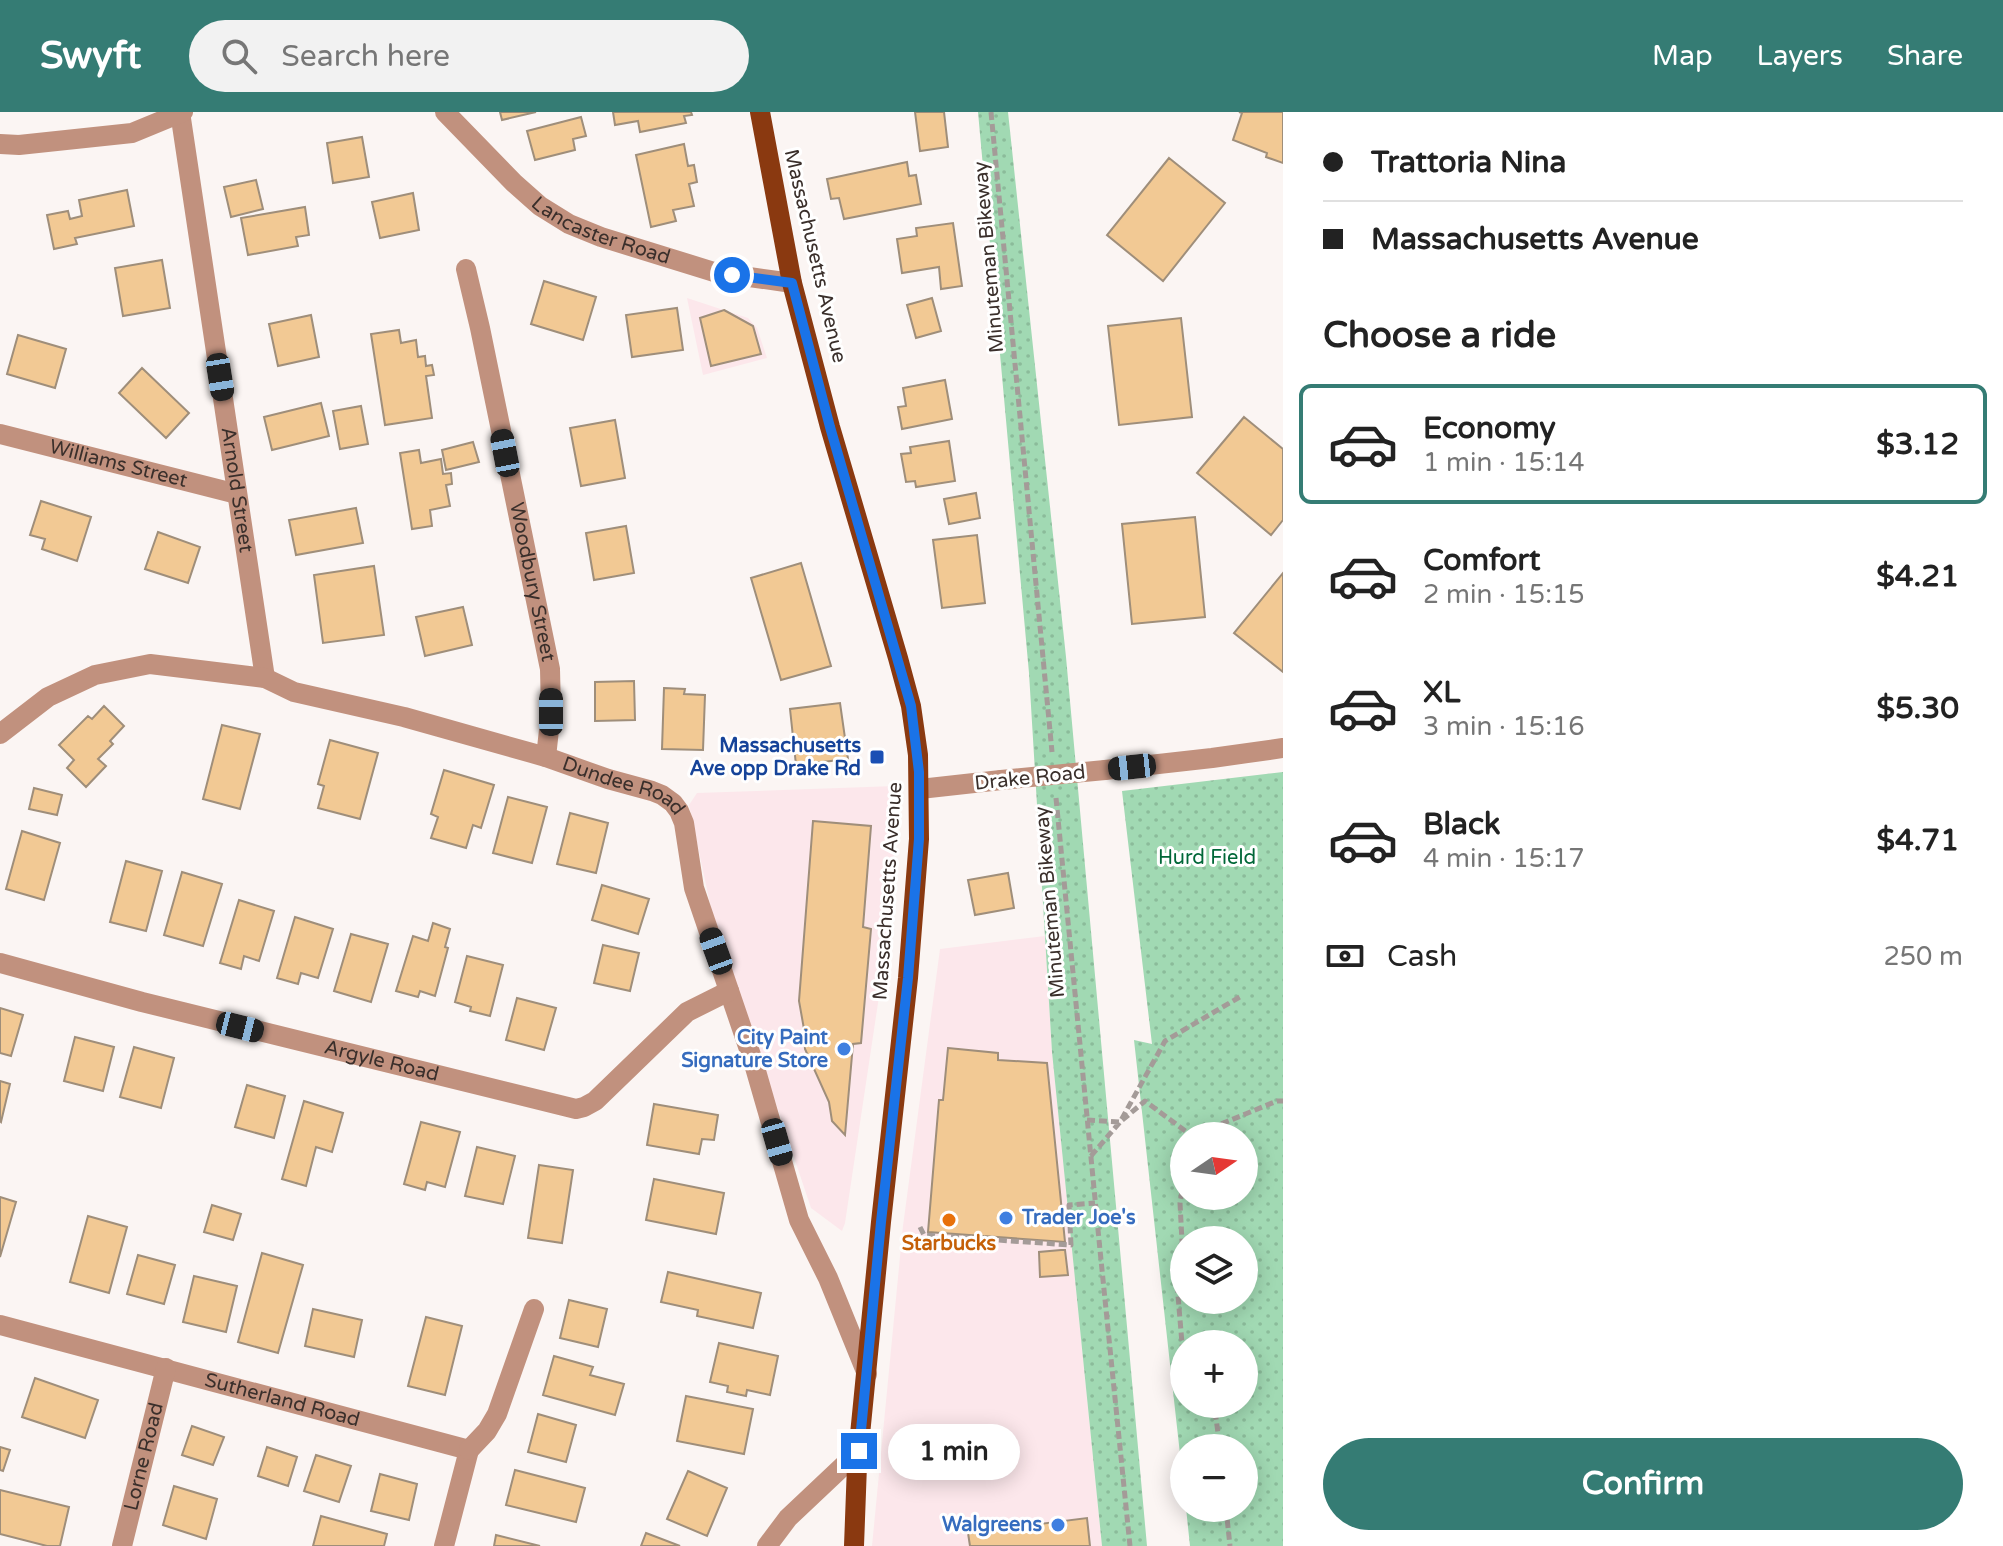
<!DOCTYPE html>
<meta charset="utf-8">
<style>
body{margin:0;font-family:"Varela Round",sans-serif;background:#f2f2f2;color:#222;height:100vh;display:flex;flex-direction:column;font-size:30px;white-space:nowrap}
*{box-sizing:border-box;margin:0}
p{font-size:26px;color:#767676}
.icon{flex:none;width:44px;height:44px;fill:none;stroke:currentColor;stroke-width:2;stroke-linecap:round;stroke-linejoin:round}
.map{position:relative;flex:1;overflow:hidden}
.details{display:flex;flex-direction:column;background:#fff;width:720px}
.details>*{flex:none}
.hud{display:grid;align-content:center;height:176px;padding:0 40px;background:#fff}
.needle{width:52px;rotate:77deg}
.controls{position:absolute;left:1170px;top:1010px;display:grid;gap:16px}
.controls a{display:grid;place-items:center;width:88px;height:88px;border-radius:50%;background:#fff;box-shadow:0 4px 20px #0003;font-size:40px}
.end{position:absolute;width:36px;height:36px;margin:-18px;border:10px solid #1a73e8;background:#fff;box-shadow:0 0 0 4px #fff}
.from{border-radius:50%}
.bubble{position:absolute;height:56px;border-radius:28px;background:#fff;box-shadow:0 4px 20px #0003;font-size:26px;font-weight:700;line-height:56px;text-align:center}
.car{position:absolute;width:24px;height:48px;margin:-24px -12px;border-radius:10px;box-shadow:0 0 6px 2px #0007;background:linear-gradient(#222 24%,#8ab4d8 0 40%,#222 0 76%,#8ab4d8 0 86%,#222 0)}
.hud b{display:flex;align-items:center;gap:28px;height:76px;font-size:30px}
.hud b+b{border-top:2px solid #e0e0e0}
.hud i{width:20px;height:20px;background:#222}
ul{padding:0;list-style:none}
li{display:flex;align-items:center;gap:24px;height:120px;margin:0 16px 12px;padding:0 24px;border:4px solid transparent;border-radius:12px}
li div{flex:1}
li b{display:block;font-size:30px}
li em{font-style:normal;font-weight:700}
li.on{border-color:#357c74}
li>.icon{width:72px;height:72px;stroke-width:1.5}
h2{padding:0 40px;font-size:36px;line-height:96px}
.pay{display:flex;align-items:center;gap:20px;height:88px;padding:0 40px;font-size:30px}
.pay p{margin-inline-start:auto}
.action{display:flex;gap:16px;margin-top:auto;padding:16px 40px}
.action a{flex:1;height:92px;border-radius:48px;background:#357c74;color:#fff;font-size:32px;font-weight:700;line-height:92px;text-align:center}
header{display:flex;align-items:center;gap:48px;box-sizing:border-box;height:112px;padding:0 40px;background:#357c74;color:#fff}
header strong{font-size:38px}
nav{display:flex;gap:44px;margin-inline-start:auto;font-size:28px}
.search{width:560px;height:72px;background:#f2f2f2;display:flex;align-items:center;gap:20px;box-sizing:border-box;padding:0 28px;border-radius:44px;color:#767676;font-size:30px}
main{display:flex;flex:1;min-height:0}
.map>svg:first-child{display:block}
.commercial{fill:#fce7eb}
.park{fill:url(#park-dots);fill-rule:evenodd}
.building{fill:#f2c994;stroke:#9f8e7a;stroke-width:2}
.lines{fill:none;stroke-linecap:round;stroke-linejoin:round}
.path{stroke:#a49b98;stroke-width:5;stroke-dasharray:8 4;stroke-linecap:butt}
.street{stroke:#c1917e;stroke-width:20}
.primary{stroke:#8a3910;stroke-width:20}
.street-bridge{stroke:#c1917e;stroke-width:20}
.route{stroke:#1a73e8;stroke-width:10}
.transit-dot{fill:#1a4fb4;stroke:#fff;stroke-width:3}
.shop-dot{fill:#3f7fe0;stroke:#fff;stroke-width:3}
.food-dot{fill:#e8710a;stroke:#fff;stroke-width:3}
.labels{text-anchor:middle;dominant-baseline:central;stroke-width:6;stroke-linejoin:round;paint-order:stroke}
.street-label{font-size:20px;fill:#3a2f2b;stroke:#fff}
.transit-label{font-size:20px;font-weight:bold;fill:#164399;stroke:#fff;text-anchor:end}
.park-label{font-size:20px;fill:#006738;stroke:#fff}
.shop-label{font-size:20px;font-weight:bold;fill:#366cbe;stroke:#fff;text-anchor:end}
.food-label{font-size:20px;font-weight:bold;fill:#c56008;stroke:#fff}
</style>
<header>
<strong>Swyft</strong>
<div class="search"><svg class="icon" aria-label="search" viewBox="0 0 24 24"><circle cx="10" cy="10" r="6"/><path d="M15 15l6 6"/></svg>Search here</div>
<nav><a>Map</a><a>Layers</a><a>Share</a></nav>
</header>
<main>
<div class="map">
<svg width="1283" height="1434" viewBox="0 0 1283 1434">
<defs>
<pattern id="park-dots" width="8" height="8" patternUnits="userSpaceOnUse" patternTransform="scale(2)"><rect width="8" height="8" fill="#a1d9b3"/><path d="M2 2h.1M6 6h.1" fill="none" stroke="#8bbb9a" stroke-width="1.8" stroke-linecap="round"/></pattern>
</defs>
<rect width="100%" height="100%" fill="#fbf5f3"/>
<!-- commercial -->
<path class="commercial" d="M 687,186 L 748,206 L 757,216 L 767,246 L 703,263 Z
M 895,674 L 896,698 L 890,811 L 845,1111 L 842,1119 L 811,1096 L 712,801 L 689,693 L 697,681 Z
M 1045,824 L 1052,940 L 1102,1434 L 872,1434 L 903,1114 L 940,837 Z"/>
<!-- park -->
<path class="park" d="M 978,0 L 1008,0 L 1066,545 L 1147,1434 L 1102,1434 L 1052,940 L 1029,561 Z
M 1283,660 L 1283,1434 L 1190,1434 L 1186,1396 L 1244,1396 L 1244,1336 L 1184,1336 L 1184,1378 L 1134,928 L 1152,932 L 1122,679 ZM 1244,1024 L 1244,1084 L 1184,1084 L 1184,1024 ZM 1244,1128 L 1244,1188 L 1184,1188 L 1184,1128 ZM 1184,1232 L 1244,1232 L 1244,1292 L 1184,1292 Z"/>
<!-- building -->
<path class="building" d="M 500,0 L 536,0 L 502,8 Z
M 613,0 L 691,0 L 692,3 L 684,4 L 686,11 L 640,20 L 638,9 L 615,13 Z
M 915,0 L 944,0 L 948,35 L 920,39 Z
M 1239,0 L 1283,0 L 1283,51 L 1266,45 L 1267,41 L 1233,28 L 1242,1 Z
M 581,5 L 586,24 L 573,27 L 575,38 L 535,48 L 527,19 Z
M 362,25 L 369,65 L 333,71 L 327,31 Z
M 684,32 L 688,54 L 694,53 L 697,70 L 689,72 L 694,94 L 673,98 L 676,109 L 651,115 L 636,43 Z
M 1169,46 L 1225,91 L 1163,169 L 1107,123 Z
M 907,50 L 909,64 L 916,63 L 921,92 L 844,107 L 839,86 L 831,87 L 827,67 Z
M 256,68 L 263,97 L 231,105 L 224,75 Z
M 127,78 L 134,114 L 75,126 L 77,132 L 54,137 L 47,103 L 68,99 L 70,107 L 82,104 L 79,88 Z
M 413,81 L 419,118 L 380,126 L 372,90 Z
M 305,95 L 309,123 L 296,125 L 298,134 L 248,143 L 241,106 Z
M 953,111 L 962,174 L 941,177 L 939,155 L 902,161 L 897,127 L 917,124 L 916,116 Z
M 162,148 L 170,196 L 123,204 L 115,156 Z
M 544,169 L 596,185 L 583,228 L 531,212 Z
M 932,186 L 941,219 L 916,226 L 907,193 Z
M 677,196 L 683,238 L 632,245 L 626,203 Z
M 724,198 L 753,214 L 761,242 L 711,254 L 700,206 Z
M 311,203 L 319,245 L 278,254 L 269,212 Z
M 1181,206 L 1192,305 L 1119,313 L 1108,214 Z
M 399,218 L 401,231 L 416,228 L 418,245 L 425,244 L 426,254 L 432,253 L 434,263 L 426,264 L 432,306 L 385,313 L 371,222 Z
M 18,223 L 66,237 L 55,276 L 7,262 Z
M 142,256 L 189,301 L 166,326 L 119,281 Z
M 945,268 L 952,307 L 902,317 L 898,295 L 906,294 L 903,276 Z
M 321,291 L 329,324 L 272,338 L 264,305 Z
M 361,294 L 368,332 L 340,337 L 333,299 Z
M 1244,305 L 1283,337 L 1283,408 L 1271,423 L 1197,361 Z
M 615,308 L 625,366 L 581,374 L 570,316 Z
M 949,329 L 955,369 L 916,375 L 915,369 L 906,370 L 901,342 L 911,341 L 910,335 Z
M 473,330 L 479,350 L 446,358 L 442,338 Z
M 419,338 L 421,351 L 441,347 L 443,362 L 451,361 L 452,372 L 446,373 L 450,394 L 430,398 L 432,414 L 412,417 L 400,341 Z
M 976,381 L 980,406 L 949,412 L 944,387 Z
M 41,389 L 91,405 L 77,449 L 42,437 L 45,427 L 30,423 Z
M 356,396 L 363,431 L 296,443 L 289,408 Z
M 1195,405 L 1205,505 L 1132,512 L 1122,412 Z
M 626,414 L 634,461 L 594,468 L 586,421 Z
M 158,420 L 200,435 L 188,471 L 145,457 Z
M 977,423 L 985,491 L 942,496 L 933,428 Z
M 801,451 L 831,554 L 781,568 L 751,466 Z
M 374,454 L 384,523 L 323,531 L 314,463 Z
M 1283,461 L 1283,560 L 1234,521 Z
M 463,495 L 472,533 L 425,544 L 416,505 Z
M 634,569 L 635,608 L 595,609 L 595,570 Z
M 664,576 L 685,577 L 684,582 L 705,583 L 703,638 L 662,637 Z
M 840,591 L 848,647 L 796,653 L 790,597 Z
M 104,594 L 124,614 L 110,629 L 113,632 L 98,647 L 106,654 L 86,675 L 67,656 L 74,648 L 59,633 L 88,604 L 92,607 Z
M 222,613 L 260,622 L 240,697 L 203,687 Z
M 330,628 L 378,641 L 360,707 L 318,696 L 324,674 L 318,672 Z
M 444,658 L 494,673 L 481,716 L 473,713 L 466,736 L 431,726 L 438,705 L 431,702 Z
M 34,676 L 62,683 L 57,703 L 29,697 Z
M 508,685 L 547,695 L 532,751 L 493,741 Z
M 570,701 L 608,711 L 596,761 L 557,752 Z
M 813,709 L 871,714 L 863,815 L 871,817 L 861,931 L 853,932 L 845,1023 L 832,1009 L 829,990 L 805,937 L 804,917 L 799,889 Z
M 22,719 L 60,731 L 44,788 L 6,777 Z
M 126,749 L 162,759 L 146,819 L 110,810 Z
M 182,760 L 222,772 L 203,834 L 164,823 Z
M 1008,761 L 1014,796 L 975,803 L 968,768 Z
M 602,773 L 649,787 L 638,822 L 592,808 Z
M 239,788 L 274,799 L 259,849 L 244,844 L 241,857 L 220,851 Z
M 295,805 L 333,817 L 318,866 L 301,861 L 298,872 L 277,866 Z
M 433,811 L 450,817 L 445,835 L 448,836 L 435,884 L 420,879 L 418,885 L 396,879 L 413,824 L 428,829 Z
M 351,822 L 388,832 L 371,890 L 334,879 Z
M 603,833 L 639,841 L 630,879 L 594,871 Z
M 467,844 L 503,853 L 490,904 L 470,899 L 471,895 L 455,890 Z
M 517,886 L 556,896 L 544,938 L 506,928 Z
M 0,896 L 23,903 L 11,944 L 0,941 Z
M 75,925 L 114,935 L 103,979 L 64,969 Z
M 134,935 L 174,946 L 161,996 L 120,985 Z
M 948,936 L 998,941 L 998,948 L 1047,951 L 1065,1130 L 928,1120 L 939,988 L 943,988 Z
M 0,969 L 10,972 L 1,1010 L 0,1009 Z
M 247,973 L 285,984 L 274,1026 L 235,1015 Z
M 304,989 L 343,1001 L 332,1040 L 316,1035 L 306,1074 L 282,1067 Z
M 654,992 L 718,1003 L 714,1028 L 702,1027 L 699,1042 L 647,1033 Z
M 421,1010 L 460,1020 L 445,1075 L 427,1070 L 425,1078 L 404,1072 Z
M 477,1035 L 515,1044 L 503,1092 L 465,1084 Z
M 539,1053 L 573,1058 L 562,1131 L 528,1126 Z
M 654,1067 L 724,1081 L 716,1122 L 646,1108 Z
M 0,1085 L 16,1090 L 0,1145 Z
M 212,1093 L 241,1102 L 233,1128 L 204,1120 Z
M 88,1104 L 127,1115 L 109,1181 L 70,1170 Z
M 1061,1138 L 1065,1138 L 1068,1163 L 1040,1165 L 1039,1140 Z
M 262,1141 L 303,1153 L 278,1241 L 238,1230 Z
M 138,1143 L 175,1153 L 164,1192 L 127,1182 Z
M 668,1160 L 761,1181 L 753,1216 L 697,1204 L 698,1198 L 661,1190 Z
M 194,1164 L 237,1174 L 226,1220 L 183,1210 Z
M 569,1188 L 607,1197 L 598,1235 L 560,1226 Z
M 313,1197 L 362,1208 L 354,1245 L 305,1234 Z
M 426,1205 L 462,1214 L 445,1283 L 408,1274 Z
M 719,1231 L 778,1244 L 770,1283 L 747,1278 L 746,1284 L 727,1280 L 728,1274 L 710,1270 Z
M 554,1244 L 593,1255 L 590,1263 L 624,1272 L 615,1303 L 543,1283 Z
M 35,1266 L 98,1288 L 85,1326 L 22,1305 Z
M 686,1284 L 753,1297 L 744,1342 L 677,1329 Z
M 538,1302 L 576,1313 L 566,1350 L 528,1340 Z
M 192,1314 L 224,1325 L 213,1353 L 182,1343 Z
M 0,1335 L 10,1338 L 3,1359 L 0,1358 Z
M 267,1335 L 297,1345 L 288,1374 L 258,1364 Z
M 316,1343 L 351,1354 L 339,1390 L 304,1379 Z
M 515,1358 L 585,1376 L 576,1410 L 506,1393 Z
M 688,1359 L 727,1376 L 707,1424 L 667,1407 Z
M 380,1362 L 417,1372 L 409,1408 L 371,1399 Z
M 174,1374 L 217,1387 L 206,1427 L 163,1413 Z
M 0,1378 L 69,1395 L 60,1434 L 47,1434 L 0,1422 Z
M 321,1404 L 387,1422 L 384,1434 L 313,1434 Z
M 1087,1406 L 1090,1434 L 970,1434 L 968,1421 Z
M 646,1421 L 680,1434 L 641,1434 Z
M 496,1423 L 540,1434 L 494,1434 Z"/>
<g class="lines">
<!-- path -->
<path class="path" d="M 991,0 L 1052,640
M 1056,686 L 1100,1138 L 1130,1434
M 1087,1008 L 1120,1010 L 1145,989 L 1192,1024 L 1277,989 L 1283,989
M 1091,1044 L 1120,1010 L 1165,929 L 1243,883
M 1184,1067 L 1180,1091 L 1183,1148 L 1176,1160 L 1184,1255
M 920,1115 L 924,1123 L 1071,1133 L 1069,1093 L 1095,1091
M 1204,1292 L 1216,1306 L 1220,1336
M 1226,1396 L 1230,1434"/>
<!-- street -->
<g class="street">
<path id="s1" d="M 180,0 L 265,566"/>
<path id="s2" d="M 445,0 L 514,71 L 540,94 L 569,112 L 601,125 L 714,160 L 792,171"/>
<path d="M 0,32 L 19,33 L 132,21 L 183,0"/>
<path id="s3" d="M 466,157 L 480,216 L 550,557 L 551,600 L 546,645"/>
<path id="s4" d="M 0,322 L 237,382"/>
<path id="s5" d="M 0,622 L 48,585 L 95,563 L 150,552 L 265,566 L 294,580 L 404,605 L 546,645 L 608,667 L 652,679 L 662,683 L 673,691 L 679,699 L 684,711 L 694,776 L 754,952 L 799,1108 L 828,1166 L 867,1262"/>
<path d="M 1105,658 L 1212,646 L 1283,636"/>
<path d="M 920,677 L 1001,668"/>
<path id="s6" d="M 0,851 L 142,890 L 576,997 L 584,995 L 595,989 L 687,900 L 729,879"/>
<path id="s7" d="M 0,1213 L 469,1338 L 444,1434"/>
<path d="M 469,1338 L 487,1319 L 497,1302 L 534,1197"/>
<path id="s8" d="M 122,1434 L 166,1256"/>
<path d="M 767,1434 L 788,1406 L 859,1339"/>
</g>
<!-- primary -->
<path class="primary" d="M 760,0 L 792,171 L 830,315 L 898,546 L 911,594 L 918,643 L 919,727 L 908,866 L 881,1110 L 857,1353 L 854,1434"/>
<!-- street-bridge -->
<path class="street-bridge" d="M 1001,668 L 1105,658"/>
</g>
<g class="lines">
<!-- route -->
<path class="route" d="M 732,163 L 792,171 L 830,315 L 911,594 L 919,660 L 919,727 L 908,866 L 881,1110 L 859,1339"/>
</g>
<!-- markers -->
<rect class="transit-dot" x="869" y="637" width="16" height="16" rx="4"/>
<g class="shop-dot">
<circle cx="844" cy="937" r="8"/>
<circle cx="1006" cy="1106" r="8"/>
<circle cx="1058" cy="1413" r="8"/>
</g>
<circle class="food-dot" cx="949" cy="1108" r="8"/>
<g class="labels">
<!-- street labels -->
<g class="street-label">
<text stroke="none"><textPath href="#s2" startOffset="200">Lancaster Road</textPath></text>
<text transform="translate(815 144) rotate(77)">Massachusetts Avenue</text>
<text transform="translate(989 145) rotate(-95)">Minuteman Bikeway</text>
<text stroke="none"><textPath href="#s4" startOffset="122">Williams Street</textPath></text>
<text stroke="none"><textPath href="#s1" startOffset="382">Arnold Street</textPath></text>
<text stroke="none"><textPath href="#s3" startOffset="320">Woodbury Street</textPath></text>
<text transform="translate(1030 666) rotate(-6)">Drake Road</text>
<text stroke="none"><textPath href="#s5" startOffset="660">Dundee Road</textPath></text>
<text transform="translate(888 779) rotate(-86)">Massachusetts Avenue</text>
<text transform="translate(1050 790) rotate(-95)">Minuteman Bikeway</text>
<text stroke="none"><textPath href="#s6" startOffset="394">Argyle Road</textPath></text>
<text stroke="none"><textPath href="#s7" startOffset="292">Sutherland Road</textPath></text>
<text stroke="none"><textPath href="#s8" startOffset="92">Lorne Road</textPath></text>
</g>
<!-- transit labels -->
<g class="transit-label">
<text x="861" y="634">Massachusetts<tspan x="861" dy="23">Ave opp Drake Rd</tspan></text>
</g>
<!-- park labels -->
<g class="park-label">
<text x="1207" y="746">Hurd Field</text>
</g>
<!-- shop labels -->
<g class="shop-label">
<text x="828" y="926">City Paint<tspan x="828" dy="23">Signature Store</tspan></text>
<text x="1022" y="1106" text-anchor="start">Trader Joe's</text>
<text x="1042" y="1413">Walgreens</text>
</g>
<!-- food labels -->
<g class="food-label">
<text x="949" y="1132">Starbucks</text>
</g>
</g>
</svg>
<div class="controls">
<a><svg class="needle" viewBox="-14 -14 28 28"><path d="M0-13l5 13h-10z" fill="#e53935"/><path d="M0 13l5-13h-10z" fill="#767676"/></svg></a>
<a><svg class="icon" aria-label="layers" viewBox="0 0 24 24"><path d="M12 4l9 5-9 5-9-5zM3 14l9 5 9-5"/></svg></a>
<a>+</a>
<a>−</a>
</div>
<i class="end from" style="left:732px;top:163px"></i>
<i class="end" style="left:859px;top:1339px"></i>
<div class="bubble" style="left:888px;top:1312px;width:132px">1 min</div>
<i class="car" style="left:220px;top:265px;rotate:171deg"></i>
<i class="car" style="left:505px;top:341px;rotate:349deg"></i>
<i class="car" style="left:551px;top:600px;rotate:0deg"></i>
<i class="car" style="left:1132px;top:655px;rotate:264deg"></i>
<i class="car" style="left:716px;top:839px;rotate:340deg"></i>
<i class="car" style="left:240px;top:915px;rotate:104deg"></i>
<i class="car" style="left:777px;top:1030px;rotate:164deg"></i>
</div>
<section class="details">
<div class="hud">
<b><i class="from"></i>Trattoria Nina</b>
<b><i></i>Massachusetts Avenue</b>
</div>
<h2>Choose a ride</h2>
<ul>
<li class="on"><svg class="icon" aria-label="car" viewBox="0 0 24 24"><path d="M5 17H2v-5l4-1 3-4h7l3 4 3 1v5h-3M9 17h6M6 11h13"/><circle cx="7" cy="17" r="2"/><circle cx="17" cy="17" r="2"/></svg><div><b>Economy</b><p>1 min · 15:14</p></div><em>$3.12</em></li>
<li><svg class="icon" aria-label="car" viewBox="0 0 24 24"><path d="M5 17H2v-5l4-1 3-4h7l3 4 3 1v5h-3M9 17h6M6 11h13"/><circle cx="7" cy="17" r="2"/><circle cx="17" cy="17" r="2"/></svg><div><b>Comfort</b><p>2 min · 15:15</p></div><em>$4.21</em></li>
<li><svg class="icon" aria-label="car" viewBox="0 0 24 24"><path d="M5 17H2v-5l4-1 3-4h7l3 4 3 1v5h-3M9 17h6M6 11h13"/><circle cx="7" cy="17" r="2"/><circle cx="17" cy="17" r="2"/></svg><div><b>XL</b><p>3 min · 15:16</p></div><em>$5.30</em></li>
<li><svg class="icon" aria-label="car" viewBox="0 0 24 24"><path d="M5 17H2v-5l4-1 3-4h7l3 4 3 1v5h-3M9 17h6M6 11h13"/><circle cx="7" cy="17" r="2"/><circle cx="17" cy="17" r="2"/></svg><div><b>Black</b><p>4 min · 15:17</p></div><em>$4.71</em></li>
</ul>
<div class="pay"><svg class="icon" aria-label="cash" viewBox="0 0 24 24"><path d="M3 7h18v10H3z"/><circle cx="12" cy="12" r="2"/></svg>Cash<p>250 m</p></div>
<div class="action"><a>Confirm</a></div>
</section>
</main>
